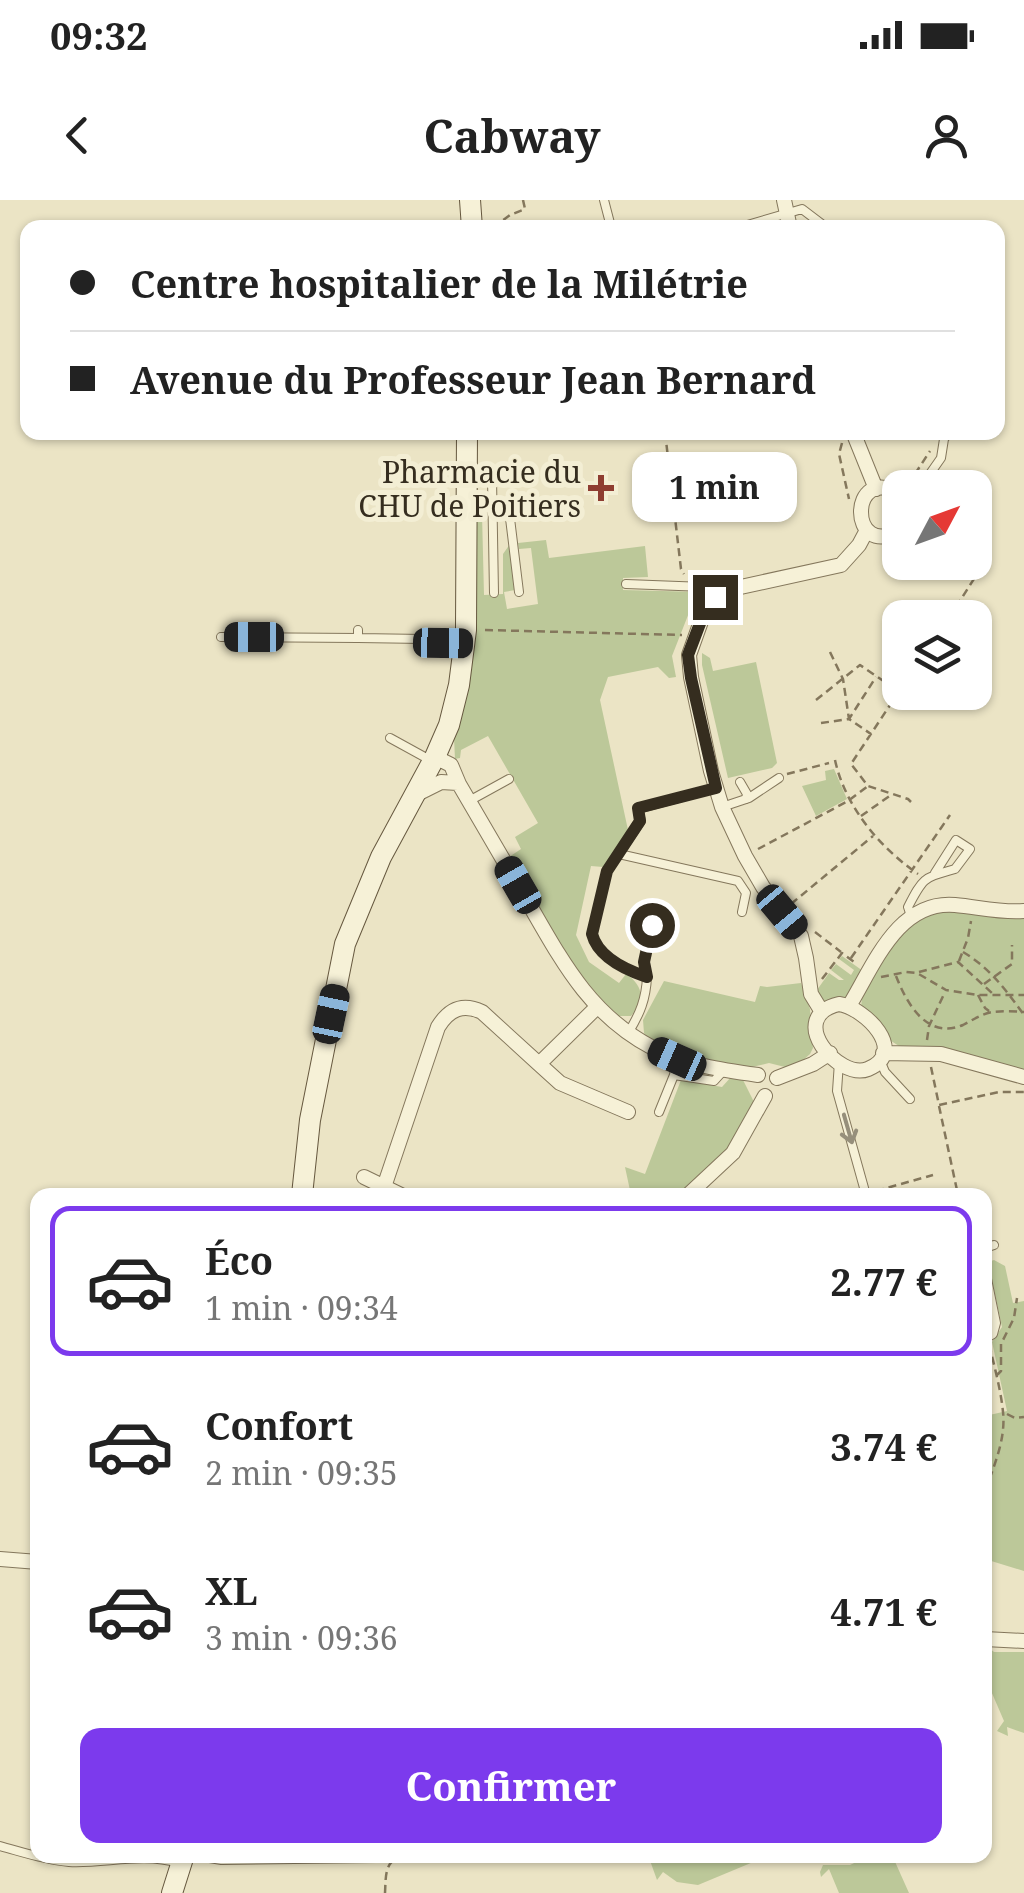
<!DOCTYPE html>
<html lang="fr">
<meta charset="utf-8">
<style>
body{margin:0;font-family:"Noto Serif",serif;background:#f2f2f2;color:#222;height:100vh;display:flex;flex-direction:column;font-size:38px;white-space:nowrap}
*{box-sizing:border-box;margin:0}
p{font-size:32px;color:#767676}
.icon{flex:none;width:55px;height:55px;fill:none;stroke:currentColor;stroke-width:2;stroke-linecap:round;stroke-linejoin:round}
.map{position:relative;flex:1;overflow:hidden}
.details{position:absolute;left:30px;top:988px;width:962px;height:675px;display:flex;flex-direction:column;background:#fff;border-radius:20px;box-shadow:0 2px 8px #0004}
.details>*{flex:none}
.hud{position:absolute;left:20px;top:20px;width:985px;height:220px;border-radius:20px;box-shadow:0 2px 8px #0004;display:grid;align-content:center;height:220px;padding:0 50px;background:#fff}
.needle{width:65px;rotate:49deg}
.buttons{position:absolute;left:882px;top:270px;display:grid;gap:20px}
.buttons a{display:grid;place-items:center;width:110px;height:110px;border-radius:20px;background:#fff;box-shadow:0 2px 8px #0004;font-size:50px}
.end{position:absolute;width:45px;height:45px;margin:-22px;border:12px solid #352d1f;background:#fff;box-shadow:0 0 0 5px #fff}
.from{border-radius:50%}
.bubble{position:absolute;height:70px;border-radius:20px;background:#fff;box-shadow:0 2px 8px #0004;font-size:32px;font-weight:700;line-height:70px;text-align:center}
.car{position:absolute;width:30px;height:60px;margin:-30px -15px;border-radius:12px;box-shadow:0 0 8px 2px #0007;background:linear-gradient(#222 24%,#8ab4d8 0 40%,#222 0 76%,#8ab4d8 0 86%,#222 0)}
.hud b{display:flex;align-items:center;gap:35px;height:95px;font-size:38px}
.hud b+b{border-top:2px solid #e0e0e0}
.hud i{width:25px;height:25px;background:#222}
ul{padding:18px 0 0;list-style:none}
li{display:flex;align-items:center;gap:30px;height:150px;margin:0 20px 15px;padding:0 30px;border:5px solid transparent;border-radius:20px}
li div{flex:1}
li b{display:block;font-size:38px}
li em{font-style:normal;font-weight:700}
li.selected{border-color:#7c3aed}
li>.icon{width:90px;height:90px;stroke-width:1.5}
.cta{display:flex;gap:20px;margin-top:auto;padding:20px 50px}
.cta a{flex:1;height:115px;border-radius:20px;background:#7c3aed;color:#fff;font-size:40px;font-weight:700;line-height:115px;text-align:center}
.status{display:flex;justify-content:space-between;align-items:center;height:70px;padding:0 50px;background:#fff;direction:ltr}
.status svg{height:28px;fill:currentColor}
header{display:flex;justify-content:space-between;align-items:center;height:130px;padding:0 50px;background:#fff;font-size:45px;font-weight:700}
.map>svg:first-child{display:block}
.green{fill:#bcc899}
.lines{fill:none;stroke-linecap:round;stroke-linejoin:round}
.lane-casing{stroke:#84775c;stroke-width:10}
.street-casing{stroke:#84775c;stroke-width:16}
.secondary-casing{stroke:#66583f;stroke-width:22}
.path{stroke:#84775c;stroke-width:2.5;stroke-dasharray:8 5;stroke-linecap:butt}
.lane{stroke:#f6f1d7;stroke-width:8}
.street{stroke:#f6f1d7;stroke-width:14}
.secondary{stroke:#f6f1d7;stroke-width:20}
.oneway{stroke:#968f7b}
.route{stroke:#352d1f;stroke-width:12}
.poi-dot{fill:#8e3d31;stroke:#f3eed4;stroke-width:4}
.labels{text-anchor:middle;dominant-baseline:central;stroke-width:10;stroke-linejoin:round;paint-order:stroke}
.poi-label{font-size:30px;fill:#352d1f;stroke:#f3eed4;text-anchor:end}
</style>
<div class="status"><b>09:32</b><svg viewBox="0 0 49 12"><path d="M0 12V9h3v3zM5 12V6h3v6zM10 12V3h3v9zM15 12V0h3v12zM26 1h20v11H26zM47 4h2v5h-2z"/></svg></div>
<header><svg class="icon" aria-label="back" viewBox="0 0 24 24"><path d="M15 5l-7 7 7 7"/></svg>Cabway<svg class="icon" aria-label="person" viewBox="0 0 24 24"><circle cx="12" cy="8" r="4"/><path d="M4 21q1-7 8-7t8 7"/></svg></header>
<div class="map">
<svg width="1024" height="1693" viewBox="0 0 1024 1693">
<rect width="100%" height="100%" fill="#ebe4c5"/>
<!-- green -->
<path class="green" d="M 477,311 L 482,314 L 484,395 L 503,394 L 503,354 L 510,344 L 515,390 L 504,392 L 507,409 L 538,404 L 531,348 L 519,349 L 518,343 L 546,340 L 549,358 L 645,346 L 648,377 L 623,378 L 623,390 L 701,392 L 694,400 L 672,456 L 676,477 L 669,478 L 658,467 L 608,477 L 600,500 L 628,630 L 603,667 L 591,666 L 576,735 L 589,762 L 619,783 L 626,774 C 643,785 646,800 631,816 L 619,816 C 568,777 541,712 509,657 L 521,649 L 515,637 L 538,623 L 488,536 L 461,550 L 460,558 L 455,559 L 454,538 L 473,313 Z
M 702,453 L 710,458 L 713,471 L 756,462 L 777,563 L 772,568 L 728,578 L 702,465 Z
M 834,569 L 847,599 L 816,616 L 802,586 L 826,580 L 825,571 Z
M 949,710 L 991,717 L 1024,717 L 1024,871 L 953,850 L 929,847 L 899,846 L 888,839 L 861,807 L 862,798 C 885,760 901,717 949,710 Z
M 842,756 L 863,771 C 852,791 849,805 823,801 L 817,790 L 829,773 L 839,780 L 844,780 L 831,770 L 836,764 L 851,775 L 854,770 L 839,759 Z
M 664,781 L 755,802 L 760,786 L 767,787 L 801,783 L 810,809 L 813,848 L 810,854 L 802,861 L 785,867 L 769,863 L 752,867 L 698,859 L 671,850 L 649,840 L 644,833 L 643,820 Z
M 731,877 L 743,880 L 754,902 L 727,950 L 679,995 L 631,995 L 625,967 L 645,974 L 681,880 L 722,887 Z
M 994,1060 L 1005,1066 L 1013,1103 L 1024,1101 L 1024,1371 L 988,1360 L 988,1357 L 985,1356 L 985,1216 L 1007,1211 L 992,1142 L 1002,1127 L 988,1062 Z
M 985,1445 L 994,1452 L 1024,1452 L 1024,1533 L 1007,1527 L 1008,1536 L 997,1531 L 1004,1521 L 985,1477 Z
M 648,1655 L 770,1655 L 698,1685 L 677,1682 L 663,1672 L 657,1680 Z
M 871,1655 L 892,1655 L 909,1693 L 839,1693 L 829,1669 L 821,1677 L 820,1672 L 823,1665 L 850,1665 Z"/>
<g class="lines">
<!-- lane casing -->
<g class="lane-casing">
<path id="lane" d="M 604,0 L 611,27
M 737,28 L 802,9 L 827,28
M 470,267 L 492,278 L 494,393
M 920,288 L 941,258 L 944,239 L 949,232
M 471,302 L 508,302 L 519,392
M 626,384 L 705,387 L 725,392 L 723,378
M 358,430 L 358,438 L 424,439 L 429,443 L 460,443
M 221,437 L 358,438
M 390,538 L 430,560
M 740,582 L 747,594 L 746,599
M 469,601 L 509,579
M 722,607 L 749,598 L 779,578
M 619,654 L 738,681 L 746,693 L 742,712
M 911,716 L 908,707 C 924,676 924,678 955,669 L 970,649 L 956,640 L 935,673
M 647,777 L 644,762 L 653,725
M 628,833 C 640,814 646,799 647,777 C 626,770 597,757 592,734 L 607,671 L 641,621 L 638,609 L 716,588
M 880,860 L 885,872 L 910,899
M 839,862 L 837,891 L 866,995
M 674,875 L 714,881 L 724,870
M 659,912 L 674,875 L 677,859
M 985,1048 L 994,1045
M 985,1069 L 996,1123 L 993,1134 L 985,1139
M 35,1529 L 38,1530
M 0,1646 C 22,1652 45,1660 69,1662 C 105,1664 142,1652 178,1663"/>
</g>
<!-- street casing -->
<g class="street-casing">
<path id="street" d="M 784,0 L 790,28
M 853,232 L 876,289
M 900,294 C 848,262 848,362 900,330
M 435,557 L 451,565 L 459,584 C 481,622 503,660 525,697 C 561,759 588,814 653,848 C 686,865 722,870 758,875
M 417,594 L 441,582 L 458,583
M 839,804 C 865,808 909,852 868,869 C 839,881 784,817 839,804 Z
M 849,806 C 874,765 898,700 955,705 C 978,707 1000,713 1024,711
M 822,812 L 811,794 L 806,758 L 801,736 L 763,687 L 745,656 L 722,607 L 711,571 L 691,477 L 689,455 L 704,413 L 715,397 L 736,388 L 841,365 L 859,345 L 867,330
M 883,853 L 941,854 L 1024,877
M 539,864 L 560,883 L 628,912
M 777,878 L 813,864 L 830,853
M 364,977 L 401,995
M 384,987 L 438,827 C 449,809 463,803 482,812 L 539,864 L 597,807
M 688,995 L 733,953 L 765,896
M 0,1359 L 38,1362
M 985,1439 L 1024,1441
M 210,1655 L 222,1657 L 376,1655"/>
</g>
<!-- secondary casing -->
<g class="secondary-casing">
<path id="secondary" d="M 470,0 L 472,28
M 302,995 L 310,920 L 345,744 L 381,657 L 435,557 L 449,525 L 459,485 L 466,430 L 467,232
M 172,1693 L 184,1655"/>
</g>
<!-- path -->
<path class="path" d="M 493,28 L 510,15 L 525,9 L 523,0
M 665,232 L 681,369 L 684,374
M 842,243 L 839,254 L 849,299
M 915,274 L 930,251
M 949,418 L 986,360 L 975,353
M 485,430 L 682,435
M 830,452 L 843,479 L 849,519 L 871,534
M 900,490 L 851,564 L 868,586 L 908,599 L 911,602
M 816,500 L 860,465 L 898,491
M 821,523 L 849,519 L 876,477
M 835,560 C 845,606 879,647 918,674
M 787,574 L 829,563
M 861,616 L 891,595
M 758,649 L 848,601 L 868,586
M 791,704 L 873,636
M 815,732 L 841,752
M 963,752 C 990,768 1006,790 1024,815
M 851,758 L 950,615
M 959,761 L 968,738 L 971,721
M 919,772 L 958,762 L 992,793
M 896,776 C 907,804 927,840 963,825 C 973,820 981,814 992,812 C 1002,811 1014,811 1024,812
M 881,777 L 906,772 L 917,773 L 946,790 L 978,795 L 1024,795
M 822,779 L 842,753 L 857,764
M 984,784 L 1012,764 L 1012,745
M 978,795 L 985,808 L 989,811
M 927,840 L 929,826 L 945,792
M 931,867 L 939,905 L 999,892 L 1024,892
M 939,906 L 958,995
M 876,991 L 933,975
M 985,1028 L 990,1027
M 996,1176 L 1001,1171 L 1001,1144 L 1014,1118 L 1017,1098
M 1007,1214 L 1015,1218 L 1024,1217
M 985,1291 C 994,1266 1006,1239 1003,1212 C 1001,1191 995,1169 990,1148
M 385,1693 C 386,1676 384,1661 403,1655"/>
<!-- lane -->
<use href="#lane" class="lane"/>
<!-- street -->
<use href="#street" class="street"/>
<!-- secondary -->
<use href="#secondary" class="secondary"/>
</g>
<!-- one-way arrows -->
<defs><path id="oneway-shaft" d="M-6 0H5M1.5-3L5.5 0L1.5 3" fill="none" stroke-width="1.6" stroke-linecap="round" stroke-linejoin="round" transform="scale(2.5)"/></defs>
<use class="oneway" href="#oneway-shaft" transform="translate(848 929) rotate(74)"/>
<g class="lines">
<!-- route -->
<path class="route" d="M 652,725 L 644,762 L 647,777 C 626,770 598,757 592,734 L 607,671 L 640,621 L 638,608 L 716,588 L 691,478 L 688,455 L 704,413 L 715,397"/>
</g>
<!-- markers -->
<path class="poi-dot" d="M596 273h10v10h10v10h-10v10h-10v-10h-10v-10h10z"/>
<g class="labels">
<!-- poi labels -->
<g class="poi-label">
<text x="581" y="271">Pharmacie du<tspan x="581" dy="34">CHU de Poitiers</tspan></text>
</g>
</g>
</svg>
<div class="buttons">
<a><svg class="needle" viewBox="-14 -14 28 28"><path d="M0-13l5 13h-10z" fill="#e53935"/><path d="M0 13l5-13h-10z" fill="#767676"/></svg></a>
<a><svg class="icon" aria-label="layers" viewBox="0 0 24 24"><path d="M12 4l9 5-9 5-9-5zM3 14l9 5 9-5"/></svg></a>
</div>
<i class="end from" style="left:652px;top:725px"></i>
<i class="end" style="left:715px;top:397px"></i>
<div class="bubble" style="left:632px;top:252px;width:165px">1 min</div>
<i class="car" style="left:254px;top:437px;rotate:270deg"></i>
<i class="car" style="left:443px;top:443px;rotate:91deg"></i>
<i class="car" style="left:518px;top:685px;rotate:330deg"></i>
<i class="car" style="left:782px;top:712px;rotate:140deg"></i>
<i class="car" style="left:331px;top:814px;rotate:12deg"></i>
<i class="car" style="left:677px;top:859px;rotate:294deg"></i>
<div class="hud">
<b><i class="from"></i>Centre hospitalier de la Milétrie</b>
<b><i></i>Avenue du Professeur Jean Bernard</b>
</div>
<section class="details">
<ul>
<li class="selected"><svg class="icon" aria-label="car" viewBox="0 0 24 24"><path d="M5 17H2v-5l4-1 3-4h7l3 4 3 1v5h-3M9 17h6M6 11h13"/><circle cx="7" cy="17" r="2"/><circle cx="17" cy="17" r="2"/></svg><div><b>Éco</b><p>1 min · 09:34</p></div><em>2.77 €</em></li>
<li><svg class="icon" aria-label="car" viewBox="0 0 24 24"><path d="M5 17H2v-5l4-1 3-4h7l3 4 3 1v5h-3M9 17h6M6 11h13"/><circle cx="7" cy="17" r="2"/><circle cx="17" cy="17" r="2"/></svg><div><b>Confort</b><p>2 min · 09:35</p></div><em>3.74 €</em></li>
<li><svg class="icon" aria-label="car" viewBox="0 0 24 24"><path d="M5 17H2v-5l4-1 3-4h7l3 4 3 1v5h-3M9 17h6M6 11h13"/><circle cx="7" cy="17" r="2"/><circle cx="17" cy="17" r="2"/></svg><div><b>XL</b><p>3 min · 09:36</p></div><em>4.71 €</em></li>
</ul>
<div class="cta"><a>Confirmer</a></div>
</section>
</div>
